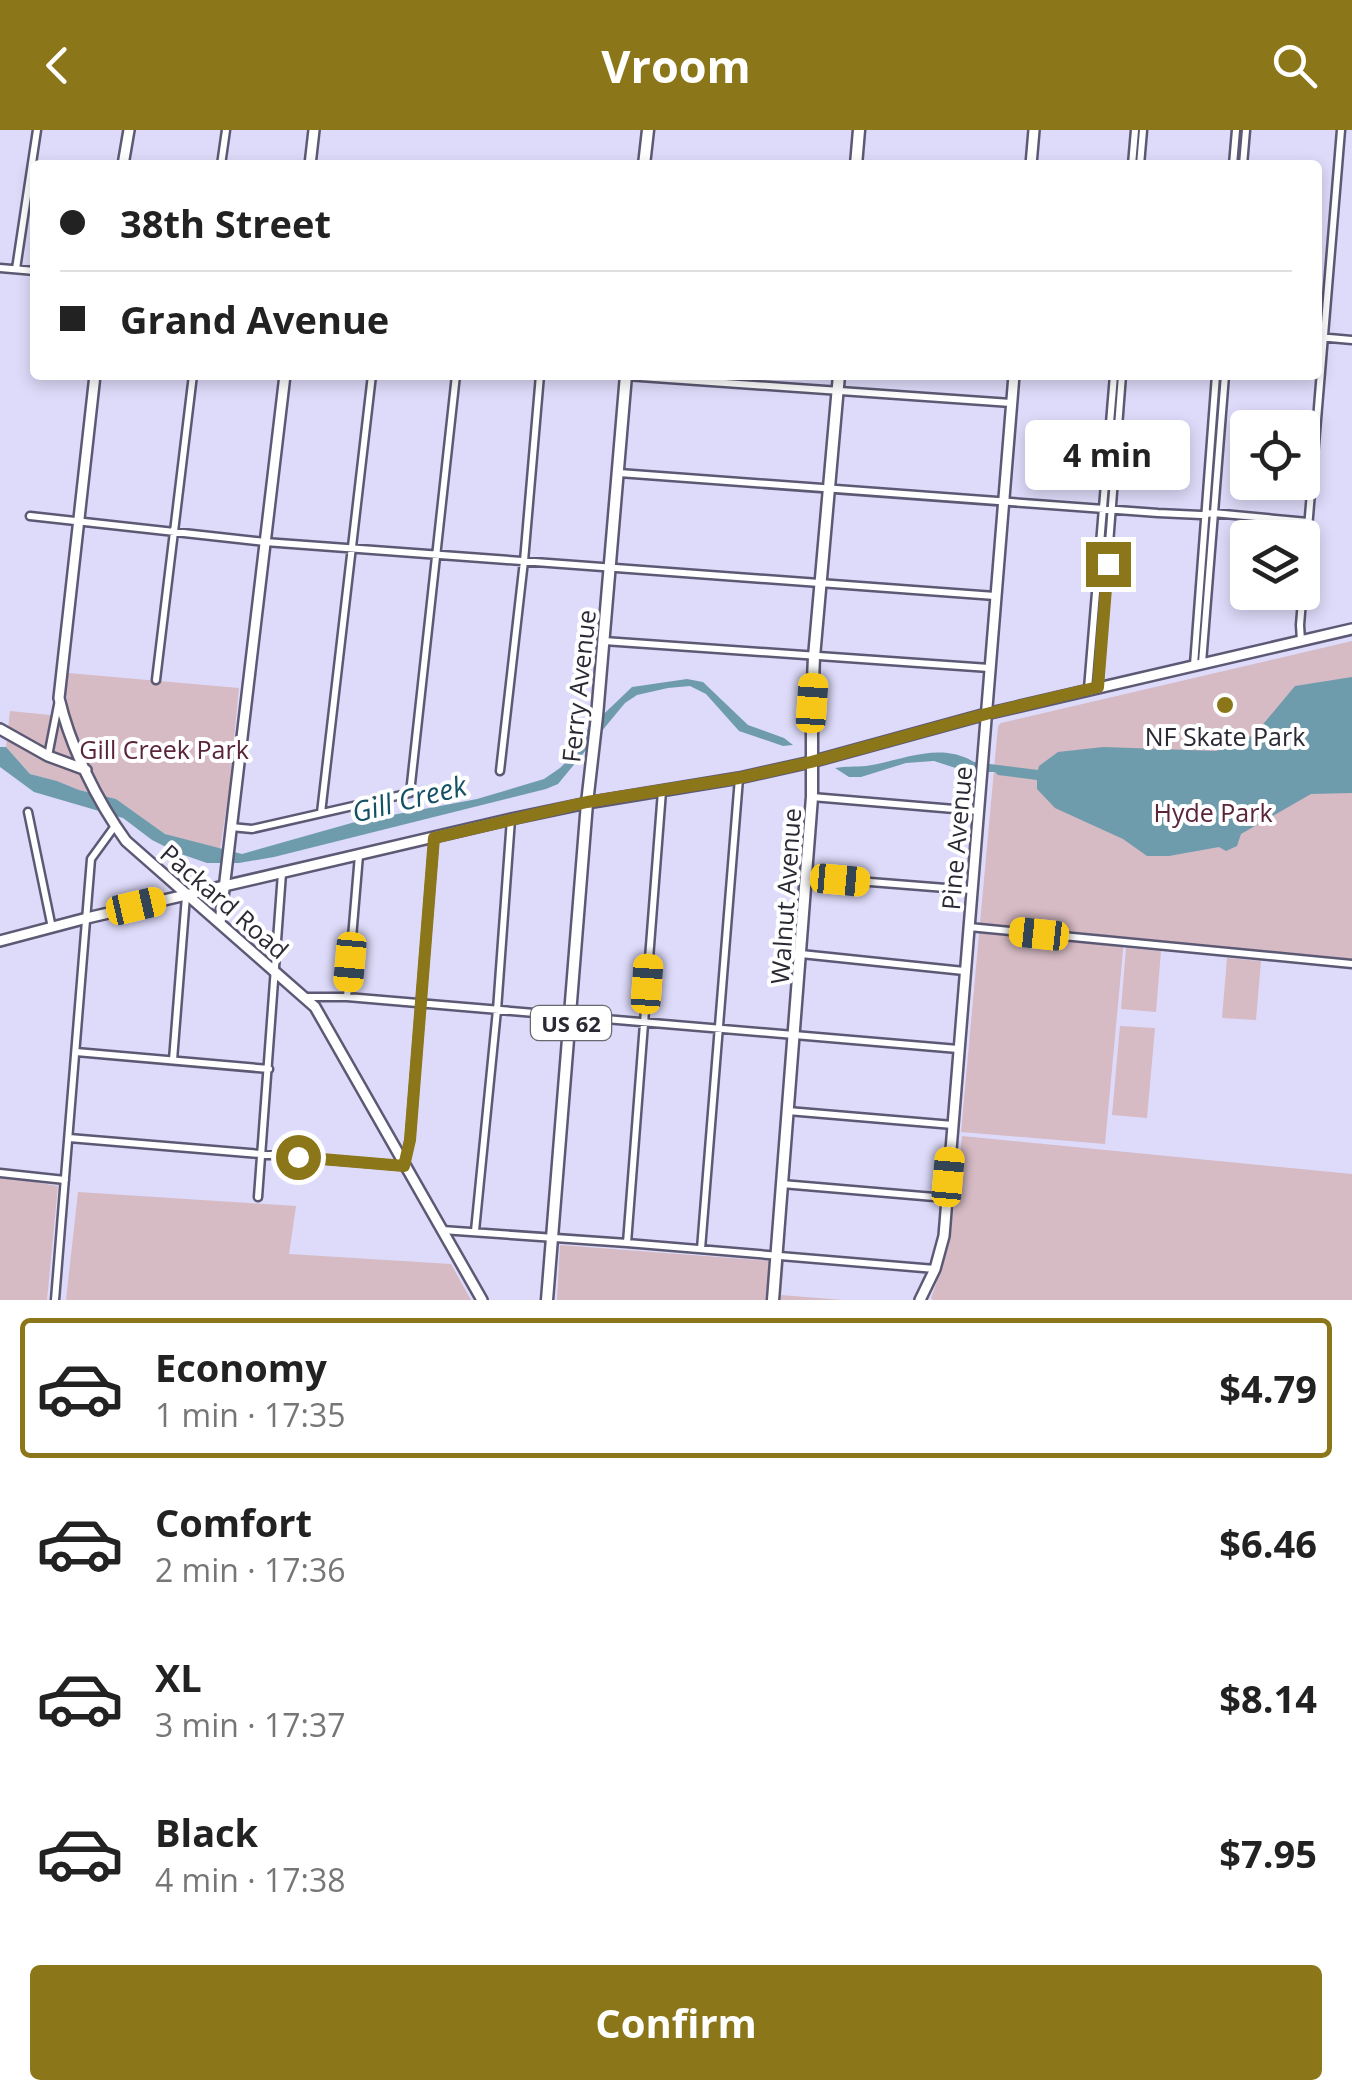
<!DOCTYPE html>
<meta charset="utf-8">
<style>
body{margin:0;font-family:"Open Sans",sans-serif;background:#f2f2f2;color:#222;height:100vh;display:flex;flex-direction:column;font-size:38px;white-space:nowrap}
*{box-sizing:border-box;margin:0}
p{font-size:32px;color:#767676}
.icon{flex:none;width:55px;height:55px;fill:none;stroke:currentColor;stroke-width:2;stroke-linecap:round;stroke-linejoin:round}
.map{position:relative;height:1170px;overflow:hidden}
.sheet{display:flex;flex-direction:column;background:#fff;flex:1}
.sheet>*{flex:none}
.banner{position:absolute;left:30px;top:30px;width:1292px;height:220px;border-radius:10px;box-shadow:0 5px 15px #0003;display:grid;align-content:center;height:220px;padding:0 30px;background:#fff}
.buttons{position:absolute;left:1230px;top:280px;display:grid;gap:20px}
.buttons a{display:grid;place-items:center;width:90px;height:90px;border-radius:10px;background:#fff;box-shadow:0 5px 15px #0003;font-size:50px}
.end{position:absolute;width:45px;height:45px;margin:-22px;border:12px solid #8c761a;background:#fff;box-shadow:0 0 0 5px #fff}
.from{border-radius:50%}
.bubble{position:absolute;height:70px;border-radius:10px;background:#fff;box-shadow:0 5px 15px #0003;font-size:32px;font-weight:700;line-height:70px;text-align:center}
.car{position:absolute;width:30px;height:60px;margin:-30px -15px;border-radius:12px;box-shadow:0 0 8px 2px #0007;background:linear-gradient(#f5c518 24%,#345 0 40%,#f5c518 0 76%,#345 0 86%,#f5c518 0)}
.banner b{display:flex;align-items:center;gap:35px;height:95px;font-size:38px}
.banner b+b{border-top:2px solid #e0e0e0}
.banner i{width:25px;height:25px;background:#222}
ul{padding:18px 0 0;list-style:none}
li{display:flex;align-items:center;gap:30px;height:140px;margin:0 20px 15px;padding:0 10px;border:5px solid transparent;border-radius:10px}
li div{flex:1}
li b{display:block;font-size:38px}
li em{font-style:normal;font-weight:700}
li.current{border-color:#8c761a}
li>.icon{width:90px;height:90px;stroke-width:1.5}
.button{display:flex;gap:20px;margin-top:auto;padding:20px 30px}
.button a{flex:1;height:115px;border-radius:10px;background:#8c761a;color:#fff;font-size:40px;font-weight:700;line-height:115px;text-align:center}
header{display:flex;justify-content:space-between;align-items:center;height:130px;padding:0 30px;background:#8c761a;color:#fff;font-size:45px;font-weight:700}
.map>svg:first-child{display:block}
.green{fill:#d6bac4}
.water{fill:#6f9cad}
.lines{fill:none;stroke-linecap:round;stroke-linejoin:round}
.minor-casing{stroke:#5c5974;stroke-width:11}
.tertiary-casing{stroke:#5c5974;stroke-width:14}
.secondary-casing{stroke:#5c5974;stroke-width:14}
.primary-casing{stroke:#5c5974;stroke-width:15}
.minor{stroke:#fff;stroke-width:6}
.tertiary{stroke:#fff;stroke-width:9}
.secondary{stroke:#fff;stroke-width:9}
.primary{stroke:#fff;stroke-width:10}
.route{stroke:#8c761a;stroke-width:12}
.poi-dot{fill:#8c761a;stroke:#fff;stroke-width:4}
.labels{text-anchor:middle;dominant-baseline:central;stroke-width:8;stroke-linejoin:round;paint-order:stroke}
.shield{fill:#fff;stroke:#6a6971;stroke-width:2.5}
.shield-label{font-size:22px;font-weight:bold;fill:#2a2934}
.street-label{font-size:25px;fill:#2a2934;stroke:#fff}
.poi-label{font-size:25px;fill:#2a2934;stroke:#fff}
.park-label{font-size:25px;fill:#5a243b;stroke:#fff}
.water-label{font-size:28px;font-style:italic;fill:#145164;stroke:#fff}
</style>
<header><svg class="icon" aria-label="back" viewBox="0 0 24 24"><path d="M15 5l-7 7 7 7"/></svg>Vroom<svg class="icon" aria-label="search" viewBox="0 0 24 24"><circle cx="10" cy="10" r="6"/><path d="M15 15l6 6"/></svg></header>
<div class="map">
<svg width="1352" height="1170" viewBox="0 0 1352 1170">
<rect width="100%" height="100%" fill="#dedbfa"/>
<!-- green -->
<path class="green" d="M 1352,511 L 1352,830 L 1124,810 L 1105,1014 L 961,1002 L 998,596 L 1001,593 Z
M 68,543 L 239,558 L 229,661 L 220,720 L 165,704 L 116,669 L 79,660 L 57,651 L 30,644 L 6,617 L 10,581 L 70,587 L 66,565 Z
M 1126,818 L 1161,821 L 1156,882 L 1121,879 Z
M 1227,828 L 1261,831 L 1256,890 L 1222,888 Z
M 1120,896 L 1155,898 L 1147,988 L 1112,985 Z
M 962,1006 L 1352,1044 L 1352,1170 L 933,1170 L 931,1168 C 953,1111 956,1065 962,1006 Z
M 0,1046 L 58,1056 L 47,1170 L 0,1170 Z
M 78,1062 L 296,1076 L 289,1124 L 451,1134 L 471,1170 L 66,1170 Z
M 560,1115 L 784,1132 L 781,1165 L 843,1170 L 557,1170 Z"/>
<!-- water -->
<path class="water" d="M 1352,547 L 1352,663 L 1311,664 L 1241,704 L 1237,716 L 1226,721 L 1219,717 L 1169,726 L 1147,726 L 1123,709 L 1055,678 L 1037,659 L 1037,650 L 998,645 L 995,642 L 968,642 L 934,631 L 906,633 L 861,647 L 849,647 L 835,638 C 846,636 855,637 866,636 C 902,631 939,611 974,632 L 1038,640 L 1039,636 L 1058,622 L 1103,617 L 1216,621 L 1254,605 L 1295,556 Z
M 687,549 L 703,552 L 748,595 L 784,608 L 793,615 L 783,616 L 739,601 L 706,564 L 690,556 L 668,558 L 637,565 L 625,573 L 558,654 L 546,659 L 274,727 L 239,733 L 207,733 L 178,723 L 152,710 L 123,688 L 34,662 L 0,637 L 0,617 L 6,617 L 30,644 L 57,651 L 79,660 L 116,669 L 165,704 L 242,724 L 355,692 L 477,669 L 544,649 L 560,638 L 570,628 L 587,600 L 632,557 Z"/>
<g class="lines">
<!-- minor casing -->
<g class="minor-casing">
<path id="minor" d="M 221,35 L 226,0
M 1132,35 L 1135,0
M 1140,35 L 1143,0
M 1233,35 L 1236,0
M 1243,35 L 1246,0
M 0,138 L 35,141
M 16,139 L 37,0
M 1318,207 L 1352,210
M 626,246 L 1011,273
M 619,343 L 1158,383 L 1201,385 L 1213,383 L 1308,392
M 30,386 L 265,412 L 995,466
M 604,511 L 989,538
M 1301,511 L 1300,495 L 1341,0
M 1202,533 L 1225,245
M 1194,535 L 1216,245
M 156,550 L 193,245
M 1098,557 L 1122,245
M 1088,559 L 1114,245
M 48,626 L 59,570
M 500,641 L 524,431 L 540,245
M 812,667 L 978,681
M 28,682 L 52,798
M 321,683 L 372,245
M 231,697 L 252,699 L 410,663 L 456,245
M 807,747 L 971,760
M 969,797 L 1352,834
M 801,824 L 964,841
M 306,867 L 347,867 L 958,919
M 347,867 L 359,725
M 76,922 L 269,939
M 173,930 L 186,766
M 788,981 L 953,995
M 69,1008 L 404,1036 L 410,1009 L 434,708
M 0,1043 L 65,1050
M 782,1054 L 946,1068
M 258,1067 L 282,743
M 442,1100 L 627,1113 L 935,1139
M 475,1101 L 497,880 L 511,689
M 627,1113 L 662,661
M 701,1119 L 739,648
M 55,1170 L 91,729 L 115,696"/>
</g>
<!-- tertiary casing -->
<g class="tertiary-casing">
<path id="tertiary" d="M 123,35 L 129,0
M 310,35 L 314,0
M 95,245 L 59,568 C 70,616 97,671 126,711 L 315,877 L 482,1170
M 0,599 L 48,626 L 86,640
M 220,793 L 285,245"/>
</g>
<!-- secondary casing -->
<g class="secondary-casing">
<path id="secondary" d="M 1031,35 L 1034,0
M 0,811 L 87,788 L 511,689 L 587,673 L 739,648 L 811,632 L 986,584 L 1352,499
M 920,1170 L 935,1139 L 944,1106 L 1014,245"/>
</g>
<!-- primary casing -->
<g class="primary-casing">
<path id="primary" d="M 644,35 L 648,0
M 856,35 L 859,0
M 547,1170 L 587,673 L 597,586 L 626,245
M 773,1170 L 812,667 L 812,573 L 814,527 L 839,245"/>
</g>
<!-- minor -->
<use href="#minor" class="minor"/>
<!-- tertiary -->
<use href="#tertiary" class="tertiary"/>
<!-- secondary -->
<use href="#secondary" class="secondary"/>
<!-- primary -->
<use href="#primary" class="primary"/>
</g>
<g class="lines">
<!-- route -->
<path class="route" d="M 298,1027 L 404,1036 L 410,1010 L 434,708 L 587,672 L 739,648 L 811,632 L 986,584 L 1098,557 L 1108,434"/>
</g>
<!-- markers -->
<circle class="poi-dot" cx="1225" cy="575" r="10"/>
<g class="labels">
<!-- shield labels -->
<rect class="shield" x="531" y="876" width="80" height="34" rx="8"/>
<g class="shield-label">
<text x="571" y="893">US 62</text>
</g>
<!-- street labels -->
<g class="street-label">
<text transform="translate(578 556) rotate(-84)">Ferry Avenue</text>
<text transform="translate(956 708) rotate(-85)">Pine Avenue</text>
<text transform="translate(785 766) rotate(-86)">Walnut Avenue</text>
<text transform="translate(225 771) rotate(41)">Packard Road</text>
</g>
<!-- poi labels -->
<g class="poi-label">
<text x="1225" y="606">NF Skate Park</text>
</g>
<!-- park labels -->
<g class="park-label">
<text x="164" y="619">Gill Creek Park</text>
<text x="1213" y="682">Hyde Park</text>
</g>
<!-- water labels -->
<g class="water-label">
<text transform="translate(409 668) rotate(-14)">Gill Creek</text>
</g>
</g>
</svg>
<div class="buttons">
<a><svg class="icon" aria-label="locate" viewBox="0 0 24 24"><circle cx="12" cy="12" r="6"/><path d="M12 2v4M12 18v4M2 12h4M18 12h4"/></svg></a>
<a><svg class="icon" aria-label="layers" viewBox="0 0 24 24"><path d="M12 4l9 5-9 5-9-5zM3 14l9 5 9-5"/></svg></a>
</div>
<i class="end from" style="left:298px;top:1027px"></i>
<i class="end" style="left:1108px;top:434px"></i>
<div class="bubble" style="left:1025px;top:290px;width:165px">4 min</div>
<i class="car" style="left:812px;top:573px;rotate:4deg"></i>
<i class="car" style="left:840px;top:750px;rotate:95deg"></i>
<i class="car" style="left:136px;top:776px;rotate:77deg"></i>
<i class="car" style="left:1039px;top:804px;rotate:276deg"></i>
<i class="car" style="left:350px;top:832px;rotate:185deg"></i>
<i class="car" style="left:647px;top:854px;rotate:4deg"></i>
<i class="car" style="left:948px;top:1047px;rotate:5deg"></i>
<div class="banner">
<b><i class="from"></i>38th Street</b>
<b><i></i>Grand Avenue</b>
</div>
</div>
<section class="sheet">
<ul>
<li class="current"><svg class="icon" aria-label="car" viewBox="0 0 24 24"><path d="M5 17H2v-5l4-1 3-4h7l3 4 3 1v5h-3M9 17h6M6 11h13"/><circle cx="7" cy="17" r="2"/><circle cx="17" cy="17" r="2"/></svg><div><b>Economy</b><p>1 min · 17:35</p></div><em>$4.79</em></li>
<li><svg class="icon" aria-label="car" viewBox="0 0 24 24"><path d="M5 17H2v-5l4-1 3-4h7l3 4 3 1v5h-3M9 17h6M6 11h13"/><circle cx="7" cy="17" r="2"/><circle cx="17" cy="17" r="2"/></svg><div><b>Comfort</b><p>2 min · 17:36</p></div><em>$6.46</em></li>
<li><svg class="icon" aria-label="car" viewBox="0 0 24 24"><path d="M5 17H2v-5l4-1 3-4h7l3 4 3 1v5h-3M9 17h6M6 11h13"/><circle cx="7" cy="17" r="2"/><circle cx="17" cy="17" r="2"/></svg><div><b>XL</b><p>3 min · 17:37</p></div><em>$8.14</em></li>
<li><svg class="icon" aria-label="car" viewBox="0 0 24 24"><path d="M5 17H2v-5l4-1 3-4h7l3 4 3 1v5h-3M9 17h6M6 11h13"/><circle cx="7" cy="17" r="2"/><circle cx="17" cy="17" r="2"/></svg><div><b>Black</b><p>4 min · 17:38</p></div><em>$7.95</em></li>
</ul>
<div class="button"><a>Confirm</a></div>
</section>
